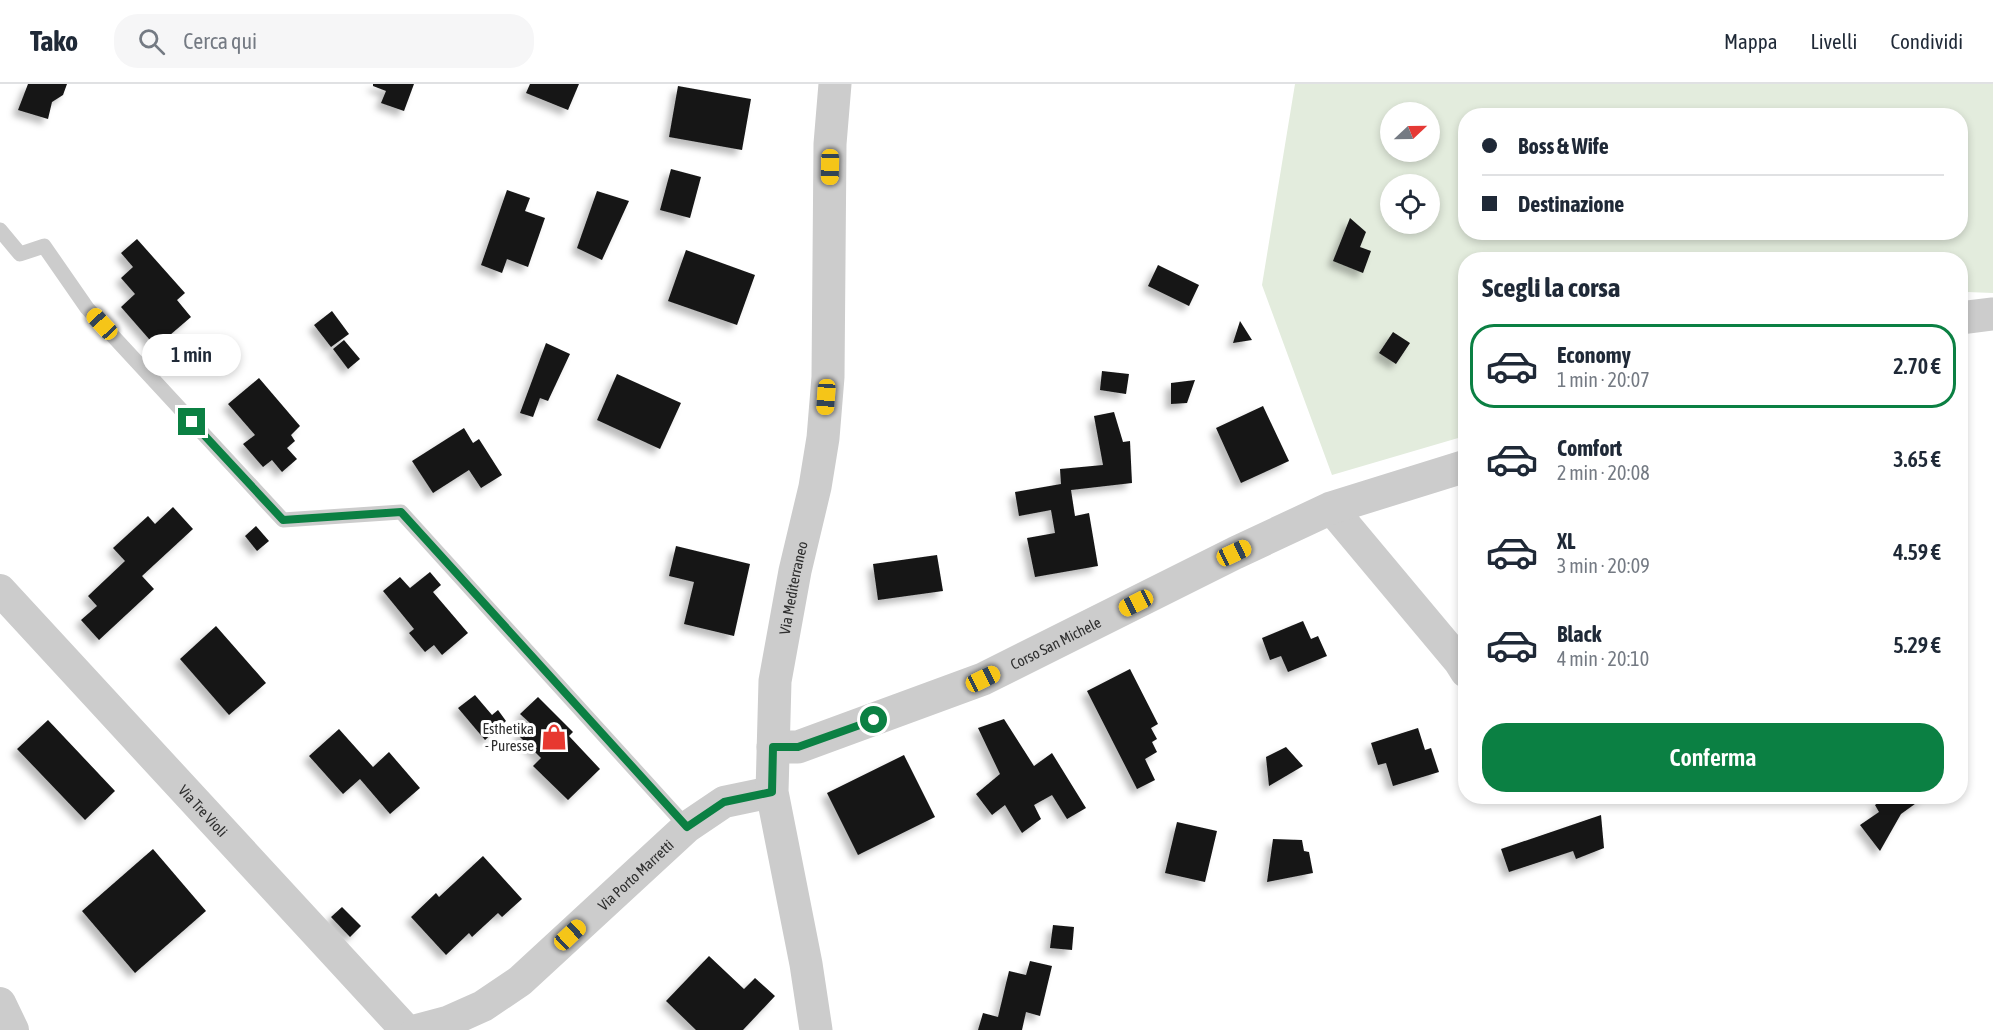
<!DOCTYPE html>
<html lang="it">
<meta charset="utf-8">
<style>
body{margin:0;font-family:"Asap Condensed",sans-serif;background:#f6f6f7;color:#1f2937;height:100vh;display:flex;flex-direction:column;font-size:22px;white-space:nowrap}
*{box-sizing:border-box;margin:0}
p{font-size:20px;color:#747a83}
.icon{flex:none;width:33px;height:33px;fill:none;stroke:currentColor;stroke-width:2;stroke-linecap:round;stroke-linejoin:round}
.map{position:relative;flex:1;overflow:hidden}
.sheet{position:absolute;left:1458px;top:168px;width:510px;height:552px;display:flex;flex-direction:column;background:#fff;border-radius:24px;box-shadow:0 3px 9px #0003}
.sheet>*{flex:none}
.top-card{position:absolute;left:1458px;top:24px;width:510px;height:132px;border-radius:24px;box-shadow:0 3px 9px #0003;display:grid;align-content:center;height:132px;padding:0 24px;background:#fff}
.needle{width:39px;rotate:68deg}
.fabs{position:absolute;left:1380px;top:18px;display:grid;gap:12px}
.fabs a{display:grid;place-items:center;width:60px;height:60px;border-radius:50%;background:#fff;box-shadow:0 3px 9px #0003;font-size:30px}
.end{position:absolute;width:27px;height:27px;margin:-14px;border:8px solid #0b8043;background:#fff;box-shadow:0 0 0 3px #fff}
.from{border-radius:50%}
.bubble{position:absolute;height:42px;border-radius:21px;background:#fff;box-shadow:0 3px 9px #0003;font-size:20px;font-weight:600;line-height:42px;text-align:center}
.car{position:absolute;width:18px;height:36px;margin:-18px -9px;border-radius:8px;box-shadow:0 0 4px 2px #0007;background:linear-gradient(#f5c518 24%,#345 0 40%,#f5c518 0 76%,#345 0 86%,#f5c518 0)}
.top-card b{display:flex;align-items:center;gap:21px;height:57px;font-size:22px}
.top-card b+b{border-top:2px solid #e0e1e3}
.top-card i{width:15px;height:15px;background:#1f2937}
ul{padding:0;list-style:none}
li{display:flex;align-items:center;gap:18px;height:84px;margin:0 12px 9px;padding:0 12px;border:3px solid transparent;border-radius:24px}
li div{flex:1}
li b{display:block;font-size:22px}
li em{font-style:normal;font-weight:600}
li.on{border-color:#0b8043}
li>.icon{width:54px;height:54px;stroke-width:1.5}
h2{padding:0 24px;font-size:27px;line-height:72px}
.action{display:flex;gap:12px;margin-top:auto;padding:12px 24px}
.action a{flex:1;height:69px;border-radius:24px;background:#0b8043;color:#fff;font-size:24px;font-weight:600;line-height:69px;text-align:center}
header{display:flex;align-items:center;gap:36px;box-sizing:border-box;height:84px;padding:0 30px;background:#fff;border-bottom:2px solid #e0e1e3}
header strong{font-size:28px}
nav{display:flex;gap:33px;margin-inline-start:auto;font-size:21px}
.search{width:420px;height:54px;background:#f6f6f7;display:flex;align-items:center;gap:15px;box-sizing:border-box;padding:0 21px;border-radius:24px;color:#747a83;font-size:22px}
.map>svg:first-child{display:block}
.green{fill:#e3ecdd;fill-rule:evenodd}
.building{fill:#161616;filter:url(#shadow)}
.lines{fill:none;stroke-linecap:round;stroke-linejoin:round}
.service{stroke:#ccc;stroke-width:15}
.minor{stroke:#ccc;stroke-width:32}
.tertiary{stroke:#ccc;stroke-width:33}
.route{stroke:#0b8043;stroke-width:8}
.labels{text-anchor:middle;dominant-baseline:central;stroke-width:6;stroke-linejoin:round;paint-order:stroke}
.street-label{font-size:15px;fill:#2f2f2f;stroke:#fff}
.poi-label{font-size:15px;fill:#2f2f2f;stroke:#fff;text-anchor:end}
</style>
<header>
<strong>Tako</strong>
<div class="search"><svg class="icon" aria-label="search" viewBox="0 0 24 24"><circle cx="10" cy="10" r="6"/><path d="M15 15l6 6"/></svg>Cerca qui</div>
<nav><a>Mappa</a><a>Livelli</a><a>Condividi</a></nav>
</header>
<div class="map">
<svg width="1993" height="946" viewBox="0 0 1993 946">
<defs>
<filter id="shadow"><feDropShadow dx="-5.5" dy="5.5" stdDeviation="3" flood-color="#0004"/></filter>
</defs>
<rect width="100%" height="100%" fill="#fff"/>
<!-- green -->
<path class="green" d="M 1295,0 L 1993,0 L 1993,209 L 1967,208 L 1961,210 L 1960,176 L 1466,176 L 1465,352 L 1332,391 L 1262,201 ZM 1390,28 L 1430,28 L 1430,68 L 1390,68 ZM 1466,32 L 1960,32 L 1960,148 L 1466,148 ZM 1390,100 L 1430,100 L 1430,140 L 1390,140 Z"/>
<!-- building -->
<path class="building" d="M 28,0 L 67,0 L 63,11 L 52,18 L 48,35 L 18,26 Z
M 373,0 L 414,0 L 404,27 L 381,19 L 386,7 L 373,2 Z
M 530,0 L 579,0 L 568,26 L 526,9 Z
M 678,2 L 751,15 L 742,66 L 669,53 Z
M 671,85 L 701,93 L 690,134 L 660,126 Z
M 507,106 L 530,114 L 525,127 L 545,134 L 528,183 L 507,175 L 502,189 L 481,181 Z
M 597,107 L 629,117 L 602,176 L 577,164 Z
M 1350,134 L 1366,148 L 1360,163 L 1371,167 L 1363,189 L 1333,177 Z
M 137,155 L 185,209 L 177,216 L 191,233 L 156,263 L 121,223 L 135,210 L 121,194 L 133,183 L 121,169 Z
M 686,166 L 755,191 L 737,241 L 668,217 Z
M 1158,181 L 1199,201 L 1189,222 L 1148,202 Z
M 332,227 L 349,250 L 331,263 L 314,241 Z
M 1240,237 L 1252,256 L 1233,259 Z
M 1393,248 L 1410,259 L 1396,280 L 1379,269 Z
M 344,256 L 360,275 L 348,285 L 333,265 Z
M 546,259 L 570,270 L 548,317 L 540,314 L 533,333 L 520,329 Z
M 1102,287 L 1129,290 L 1126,310 L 1100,306 Z
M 617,290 L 681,319 L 660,365 L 597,336 Z
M 259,294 L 300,342 L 291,351 L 295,357 L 287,364 L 297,375 L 282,388 L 272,376 L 263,383 L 243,360 L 255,351 L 228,320 Z
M 1195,296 L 1187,319 L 1171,320 L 1171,299 Z
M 1263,322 L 1289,377 L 1241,399 L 1216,344 Z
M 1114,328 L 1123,358 L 1130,357 L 1132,399 L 1071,406 L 1075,432 L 1089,429 L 1098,482 L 1035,493 L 1027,454 L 1055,449 L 1051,426 L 1019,432 L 1015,408 L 1061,400 L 1060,385 L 1103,381 L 1094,332 Z
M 464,344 L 473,359 L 479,355 L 502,391 L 481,404 L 469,386 L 433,409 L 412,377 Z
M 173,423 L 193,445 L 142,492 L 154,505 L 99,556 L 81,536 L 97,522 L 88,512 L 125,477 L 113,464 L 148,432 L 155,440 Z
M 256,442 L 269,457 L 257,467 L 245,452 Z
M 676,462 L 750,480 L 734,552 L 684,540 L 694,498 L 669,492 Z
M 937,471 L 943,507 L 878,516 L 873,480 Z
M 430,488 L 441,501 L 433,508 L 468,549 L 442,571 L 434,561 L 425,568 L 409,549 L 414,545 L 383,507 L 400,493 L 410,504 Z
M 1303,537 L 1311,555 L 1318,552 L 1327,572 L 1288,588 L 1281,572 L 1270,576 L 1262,554 Z
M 216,542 L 266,599 L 229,631 L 180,575 Z
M 1130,585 L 1158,640 L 1151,644 L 1157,655 L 1152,658 L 1157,668 L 1145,675 L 1155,696 L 1137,705 L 1087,607 Z
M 475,611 L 492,631 L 498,626 L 506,637 L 485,656 L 458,624 Z
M 538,613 L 573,648 L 569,652 L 600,685 L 568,716 L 533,682 L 541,674 L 518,651 L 530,639 L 520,630 Z
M 1004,635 L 1034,682 L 1052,669 L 1086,724 L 1067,735 L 1052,711 L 1034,721 L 1041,735 L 1022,749 L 1005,721 L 992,731 L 976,710 L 1000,690 L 978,644 Z
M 48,636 L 115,707 L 85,736 L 17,665 Z
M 1418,644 L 1425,666 L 1431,664 L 1439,688 L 1393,702 L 1386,679 L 1378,681 L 1371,659 Z
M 339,645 L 373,683 L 389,668 L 420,704 L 390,730 L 360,695 L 343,710 L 309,672 Z
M 1286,663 L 1303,682 L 1269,702 L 1266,673 Z
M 904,671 L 935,733 L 858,771 L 827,709 Z
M 1887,712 L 1926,712 L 1901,730 L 1880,767 L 1860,741 L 1879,728 L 1875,721 Z
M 1601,731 L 1604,764 L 1576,775 L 1573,767 L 1509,788 L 1501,765 Z
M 1177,738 L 1217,747 L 1205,798 L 1165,789 Z
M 1273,755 L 1302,756 L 1304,767 L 1309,768 L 1313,789 L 1267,798 Z
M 153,765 L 206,827 L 135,889 L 82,827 Z
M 483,772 L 522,815 L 502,833 L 498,829 L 472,853 L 469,849 L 446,871 L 411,833 L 436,809 L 439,813 Z
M 342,823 L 361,842 L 350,853 L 331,833 Z
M 1053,841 L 1074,843 L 1072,866 L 1050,864 Z
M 709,872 L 744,905 L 755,894 L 775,912 L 743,946 L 696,946 L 666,917 Z
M 1030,877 L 1052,882 L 1040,932 L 1026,928 L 1022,946 L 978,946 L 983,929 L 998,933 L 1009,887 L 1026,891 Z"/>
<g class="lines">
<!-- service -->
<path class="service" d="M 0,146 L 20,170 L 44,162 L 87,224 L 283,436 L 401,428 L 687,743"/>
<!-- minor -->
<g class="minor">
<path d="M 1331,424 L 1459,577 L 1466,588"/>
<path id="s1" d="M 0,506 L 406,946"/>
<path d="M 0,919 L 13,946"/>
<path id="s2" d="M 417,946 L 447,938 L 483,922 L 520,897 L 687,743 L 724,718 L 772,708"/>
</g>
<!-- tertiary -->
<g class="tertiary">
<path d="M 1960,234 L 1993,230"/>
<path id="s3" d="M 773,663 L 798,663 L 983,595 L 1235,469 L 1331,424 L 1466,382"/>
<path id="s4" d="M 816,946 L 806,880 L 772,708 L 775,597 L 795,487 L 815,403 L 823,354 L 828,293 L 830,60 L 835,0"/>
</g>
</g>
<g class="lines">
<!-- route -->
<path class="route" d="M 192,338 L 283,436 L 401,428 L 687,743 L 724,718 L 772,708 L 773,663 L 798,663 L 874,636"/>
</g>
<!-- icons -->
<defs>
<g id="shop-bare" transform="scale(2.07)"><path d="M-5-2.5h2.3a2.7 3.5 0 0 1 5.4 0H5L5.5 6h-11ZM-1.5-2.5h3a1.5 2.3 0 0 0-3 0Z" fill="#e73830" stroke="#fff" stroke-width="2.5" paint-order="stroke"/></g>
</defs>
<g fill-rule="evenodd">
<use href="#shop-bare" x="554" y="653"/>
</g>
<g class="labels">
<!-- street labels -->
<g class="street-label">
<text stroke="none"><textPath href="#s4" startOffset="448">Via Mediterraneo</textPath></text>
<text stroke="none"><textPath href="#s3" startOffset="303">Corso San Michele</textPath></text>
<text stroke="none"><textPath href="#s1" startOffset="300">Via Tre Violi</textPath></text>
<text stroke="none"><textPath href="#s2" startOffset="272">Via Porto Marretti</textPath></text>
</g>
<!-- poi labels -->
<g class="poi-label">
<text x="534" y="644">Esthetika<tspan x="534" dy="17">- Puresse</tspan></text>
</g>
</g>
</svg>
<div class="fabs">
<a><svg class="needle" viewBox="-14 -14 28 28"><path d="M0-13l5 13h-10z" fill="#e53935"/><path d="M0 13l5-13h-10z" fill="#747a83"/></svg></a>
<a><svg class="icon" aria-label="locate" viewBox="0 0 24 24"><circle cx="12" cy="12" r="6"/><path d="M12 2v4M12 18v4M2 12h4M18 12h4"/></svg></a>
</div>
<i class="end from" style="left:874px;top:636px"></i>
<i class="end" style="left:192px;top:338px"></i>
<div class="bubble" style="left:142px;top:250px;width:99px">1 min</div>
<i class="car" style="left:830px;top:83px;rotate:181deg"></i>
<i class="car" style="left:102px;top:240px;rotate:317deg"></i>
<i class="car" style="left:826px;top:313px;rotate:184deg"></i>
<i class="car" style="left:1234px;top:469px;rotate:65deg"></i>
<i class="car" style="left:1136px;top:519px;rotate:243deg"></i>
<i class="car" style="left:983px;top:595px;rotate:64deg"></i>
<i class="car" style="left:570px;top:851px;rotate:47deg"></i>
<div class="top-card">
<b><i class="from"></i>Boss &amp; Wife</b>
<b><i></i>Destinazione</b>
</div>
<section class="sheet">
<h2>Scegli la corsa</h2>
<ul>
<li class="on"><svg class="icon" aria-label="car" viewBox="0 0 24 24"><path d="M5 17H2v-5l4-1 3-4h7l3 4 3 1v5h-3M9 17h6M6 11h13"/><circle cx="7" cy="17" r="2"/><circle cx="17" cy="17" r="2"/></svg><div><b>Economy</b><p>1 min · 20:07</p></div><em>2.70 €</em></li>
<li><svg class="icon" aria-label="car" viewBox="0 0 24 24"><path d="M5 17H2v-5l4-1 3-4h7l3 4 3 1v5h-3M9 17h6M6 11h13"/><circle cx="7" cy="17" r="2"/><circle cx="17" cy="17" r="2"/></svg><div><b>Comfort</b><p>2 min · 20:08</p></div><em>3.65 €</em></li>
<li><svg class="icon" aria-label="car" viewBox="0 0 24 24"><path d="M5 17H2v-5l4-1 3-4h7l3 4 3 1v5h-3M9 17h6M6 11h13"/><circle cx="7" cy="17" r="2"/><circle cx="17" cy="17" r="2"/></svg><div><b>XL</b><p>3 min · 20:09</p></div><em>4.59 €</em></li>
<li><svg class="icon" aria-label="car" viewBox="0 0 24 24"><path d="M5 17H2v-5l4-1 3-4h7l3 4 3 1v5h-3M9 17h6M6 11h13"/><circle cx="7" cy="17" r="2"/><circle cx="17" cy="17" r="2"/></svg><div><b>Black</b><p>4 min · 20:10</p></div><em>5.29 €</em></li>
</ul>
<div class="action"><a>Conferma</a></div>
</section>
</div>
